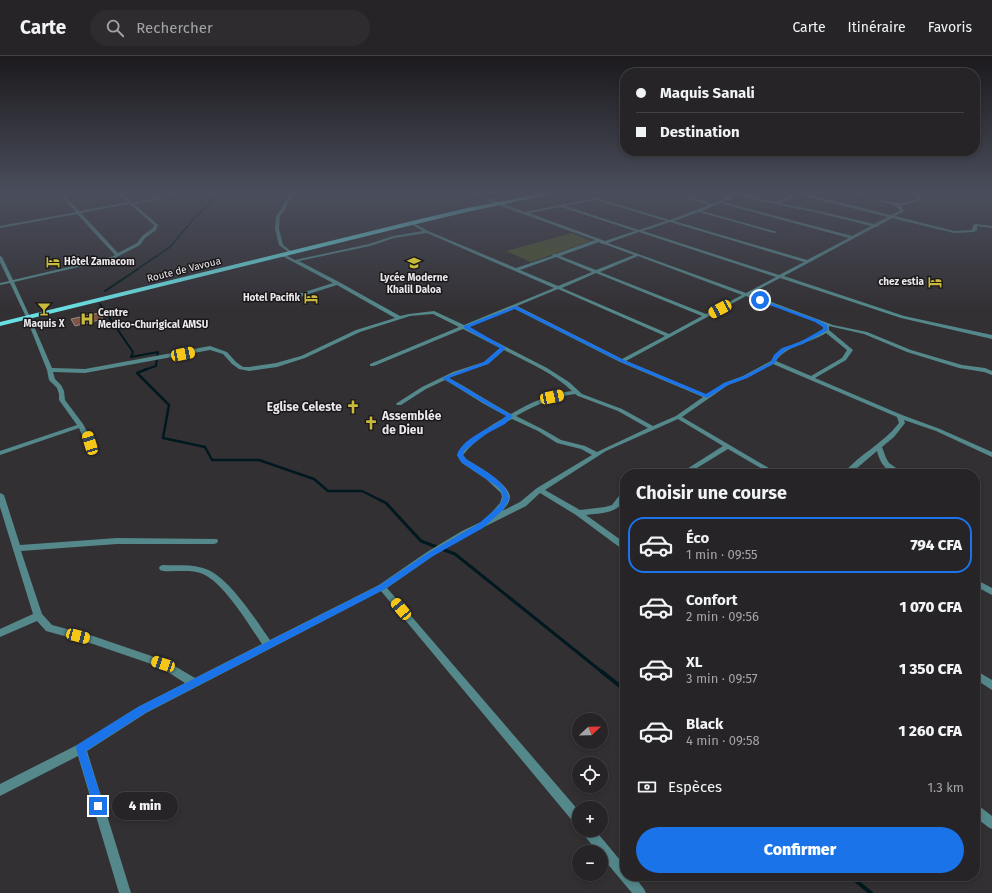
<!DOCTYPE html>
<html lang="fr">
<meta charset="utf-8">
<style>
body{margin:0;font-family:"Fira Sans",sans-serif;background:#2e2c2f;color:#f1f3f6;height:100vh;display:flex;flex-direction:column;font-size:15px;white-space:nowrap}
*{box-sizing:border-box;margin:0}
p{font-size:13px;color:#a4a4a7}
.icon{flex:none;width:22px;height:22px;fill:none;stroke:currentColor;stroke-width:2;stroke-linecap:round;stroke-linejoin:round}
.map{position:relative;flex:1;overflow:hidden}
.side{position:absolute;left:620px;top:413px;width:360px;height:412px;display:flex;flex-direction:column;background:#262427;border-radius:16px;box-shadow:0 2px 6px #0003,0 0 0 1px #424144}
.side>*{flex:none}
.top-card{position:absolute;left:620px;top:12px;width:360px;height:88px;border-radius:16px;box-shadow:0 2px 6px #0003,0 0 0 1px #424144;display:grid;align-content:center;height:88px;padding:0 16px;background:#262427}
.needle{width:26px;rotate:68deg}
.tools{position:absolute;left:572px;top:657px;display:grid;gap:8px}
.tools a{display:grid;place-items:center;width:36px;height:36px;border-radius:50%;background:#262427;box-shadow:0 2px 6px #0003,0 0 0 1px #424144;font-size:20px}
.end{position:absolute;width:18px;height:18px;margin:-9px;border:5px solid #1a73e8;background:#fff;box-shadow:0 0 0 2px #fff}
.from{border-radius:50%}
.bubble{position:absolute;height:28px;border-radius:14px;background:#262427;box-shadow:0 2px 6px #0003,0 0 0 1px #424144;font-size:13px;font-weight:800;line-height:28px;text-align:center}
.car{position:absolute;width:12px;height:24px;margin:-12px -6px;border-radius:5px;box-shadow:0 0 3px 1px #0007;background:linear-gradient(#f5c518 24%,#345 0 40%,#f5c518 0 76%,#345 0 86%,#f5c518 0)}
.top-card b{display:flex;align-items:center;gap:14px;height:38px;font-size:15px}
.top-card b+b{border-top:1px solid #424144}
.top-card i{width:10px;height:10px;background:#f1f3f6}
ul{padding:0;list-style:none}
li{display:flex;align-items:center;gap:12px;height:56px;margin:0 8px 6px;padding:0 8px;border:2px solid transparent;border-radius:16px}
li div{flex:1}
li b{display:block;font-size:15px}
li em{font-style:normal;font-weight:800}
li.selected{border-color:#1a73e8}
li>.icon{width:36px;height:36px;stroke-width:1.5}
h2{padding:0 16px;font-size:18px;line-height:48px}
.pay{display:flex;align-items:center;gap:10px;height:44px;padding:0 16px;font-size:15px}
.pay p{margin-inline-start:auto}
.action{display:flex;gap:8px;margin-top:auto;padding:8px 16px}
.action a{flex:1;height:46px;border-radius:24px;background:#1a73e8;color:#fff;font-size:16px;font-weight:800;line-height:46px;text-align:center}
header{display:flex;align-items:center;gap:24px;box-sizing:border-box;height:56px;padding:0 20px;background:#262427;border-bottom:1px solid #424144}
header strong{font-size:19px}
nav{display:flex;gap:22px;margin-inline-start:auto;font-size:14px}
.search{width:280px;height:36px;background:#2e2c2f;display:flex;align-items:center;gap:10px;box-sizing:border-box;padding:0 14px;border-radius:22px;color:#a4a4a7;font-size:15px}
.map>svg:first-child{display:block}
.green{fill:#4c542c}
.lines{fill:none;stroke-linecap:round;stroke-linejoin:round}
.stream-far4{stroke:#00191f;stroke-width:1.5}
.stream-far3{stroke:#00191f;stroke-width:2}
.stream-far2{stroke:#00191f;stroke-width:2.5}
.stream-far1{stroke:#00191f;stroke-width:3}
.stream{stroke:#00191f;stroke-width:4}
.building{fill:#805445;stroke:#918987}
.street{fill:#54888a;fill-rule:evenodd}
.primary{fill:#6adfe3;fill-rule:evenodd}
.route{fill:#1a73e8}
.labels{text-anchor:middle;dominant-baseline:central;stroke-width:3;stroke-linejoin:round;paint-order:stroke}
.far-poi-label{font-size:10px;font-weight:bold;fill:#eae8eb;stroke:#1a181a;text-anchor:start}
.far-street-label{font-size:10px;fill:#eae8eb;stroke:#1a181a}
.poi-label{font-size:12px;font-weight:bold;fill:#eae8eb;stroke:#1a181a;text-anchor:end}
</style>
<header>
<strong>Carte</strong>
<div class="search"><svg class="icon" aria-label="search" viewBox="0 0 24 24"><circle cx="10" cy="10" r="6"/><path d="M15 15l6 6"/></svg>Rechercher</div>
<nav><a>Carte</a><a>Itinéraire</a><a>Favoris</a></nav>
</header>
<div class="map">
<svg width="992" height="837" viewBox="0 0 992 837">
<rect width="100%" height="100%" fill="#333034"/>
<!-- green -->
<path class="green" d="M 572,177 L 591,185 L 531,206 L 506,195 Z"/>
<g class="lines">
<!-- stream-far4 -->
<path class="stream-far4" d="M 136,214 L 170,191 L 195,161 L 218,140 L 220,136"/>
<!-- stream-far3 -->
<path class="stream-far3" d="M 105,235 L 138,213
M 100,248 L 133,296 L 131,301 L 158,296 L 156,310 L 144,314"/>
<!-- stream-far2 -->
<path class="stream-far2" d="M 147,313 L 137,317 L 169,349 L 163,382 L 205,391 L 212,404 L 259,404 L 314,423 L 328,435 L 362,435 L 382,445"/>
<!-- stream-far1 -->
<path class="stream-far1" d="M 380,444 L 386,447 L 421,485 L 455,498 L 602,616"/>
<!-- stream -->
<path class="stream" d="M 601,615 L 625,634
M 850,820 L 871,837"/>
</g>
<!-- building -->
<path class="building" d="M 99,257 L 103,263 L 75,270 L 71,263 Z"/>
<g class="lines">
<!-- street -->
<path class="street" d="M 61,136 L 79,155 L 128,146 L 117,136 L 120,136 L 132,147 L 175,138 L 177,139 L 134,148 L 158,169 L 156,174 L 145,182 L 140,189 L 113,203 L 14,226 L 30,261 L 52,312 L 85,313 L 210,290 L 227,296 L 236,306 L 243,311 L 249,311 L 276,307 L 301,300 L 356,274 L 395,262 L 337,229 L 296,242 L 292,242 L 292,240 L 333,227 L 282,200 L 282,198 L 284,198 L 295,204 L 369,188 L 393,180 L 423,175 L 411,168 L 411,166 L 412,166 L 428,175 L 516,212 L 552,200 L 553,198 L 556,198 L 595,184 L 490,146 L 487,146 L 487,144 L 466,136 C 475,136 483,143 490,143 C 498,143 508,136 518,136 L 493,144 L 525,156 L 596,142 L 670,164 L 709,149 L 669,136 L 675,136 L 712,148 L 730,140 L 732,137 L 730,136 L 736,136 L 776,146 L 795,138 L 791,136 L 798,136 L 891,159 L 900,155 L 899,153 L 894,149 L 844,136 L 851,136 C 867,140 907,155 919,140 L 906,136 L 921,138 L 924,136 L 929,136 L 922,140 L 919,144 L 904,149 L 899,149 L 902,151 L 904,155 L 895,160 L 954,175 L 972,174 L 973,169 L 975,168 L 992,170 L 992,172 L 977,170 L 977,174 L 974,176 L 954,177 L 892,162 L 878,170 L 877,171 L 875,171 L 784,220 L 904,260 L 992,279 L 992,283 L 901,262 L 780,222 L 750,238 L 833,269 L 867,276 L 911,294 L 962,309 L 985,312 L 992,315 L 992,319 L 984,316 L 959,312 L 907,296 L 864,278 L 829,270 L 829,274 L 853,294 L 846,304 L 815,322 L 902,359 L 940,373 L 992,396 L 992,401 L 936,375 L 904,364 L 905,367 L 894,381 L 882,391 L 886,402 L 889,407 L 905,418 C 889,418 881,411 877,395 L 850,418 L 843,418 C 859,398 883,388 899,367 L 897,361 L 773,308 L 747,322 L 728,329 L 682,361 L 779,418 L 771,418 L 728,393 L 687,418 L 679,418 L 723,390 L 678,363 L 606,395 L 545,434 L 580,454 L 605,451 L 612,449 L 622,436 L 625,436 C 625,457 603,457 586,459 L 625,487 L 625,494 L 622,493 L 576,459 L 540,437 L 526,450 L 468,479 L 433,500 L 387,532 L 579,755 L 579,770 L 575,768 L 381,535 L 146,657 L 87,695 L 131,837 L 119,837 L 78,700 L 0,740 L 0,728 L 77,689 L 138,651 L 185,627 L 160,611 L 93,588 L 46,575 L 37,565 L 0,581 L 0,573 L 33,558 L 0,451 L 0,437 L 4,439 L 20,489 L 117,482 L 217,483 L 218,485 L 217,487 L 214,488 L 117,488 L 21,495 L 42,558 L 52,569 L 93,580 L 166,605 L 195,622 L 262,588 C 248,568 225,528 203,518 C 192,513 175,516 163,515 L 160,514 L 159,512 L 160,510 L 163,509 C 176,510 190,508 203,512 C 228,519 255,563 270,584 L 379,529 L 427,496 L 462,475 L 485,464 L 500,447 L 502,441 L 501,437 L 486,423 L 462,407 L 457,399 C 469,382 489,371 507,360 C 485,350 466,336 445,324 L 426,333 L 401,349 L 397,349 L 396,348 L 397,347 L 422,331 L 453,316 L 484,306 L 500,292 L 463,273 L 374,310 L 370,310 L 370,308 L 459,271 L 433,258 L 410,260 L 360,276 L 305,302 L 277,311 L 249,315 L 239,313 L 232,308 L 223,298 L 210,294 L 85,317 L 53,316 L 55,323 L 61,329 L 64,335 L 65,344 L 83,368 L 90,381 L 95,396 L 92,398 L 90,397 L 79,372 L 0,399 L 0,395 L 77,369 L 59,344 L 59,338 L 57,332 L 49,324 L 47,314 L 26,261 L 10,227 L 0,229 L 0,227 L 9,225 L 0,206 L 0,200 L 2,201 L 13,224 L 111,201 L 115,199 L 77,158 L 0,172 L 0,170 L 76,156 L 58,136 ZM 735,138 L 760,145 L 819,157 L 871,170 L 852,180 L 723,146 L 732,142 ZM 799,139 L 888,161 L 874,168 L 819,155 L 780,147 ZM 596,144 L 666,165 L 639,174 L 565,150 ZM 720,147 L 849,182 L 807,204 L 674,165 L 699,156 L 774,177 L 777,176 L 702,155 ZM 128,148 L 131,149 L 154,169 L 153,172 L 142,180 L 137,187 L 118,197 L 81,157 ZM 561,151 L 635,175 L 605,185 L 529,157 ZM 670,166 L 804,206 L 779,219 L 643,175 ZM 639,176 L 776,221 L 746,237 L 608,187 ZM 427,177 L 554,232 L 464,269 L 434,255 L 409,258 L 400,260 L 339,226 L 299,205 L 370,190 L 394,182 ZM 599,186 L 602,188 L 604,188 L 634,199 L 596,214 L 560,200 ZM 638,200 L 742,239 L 706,258 L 600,216 ZM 556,201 L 592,216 L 558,230 L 520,214 ZM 596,217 L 702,260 L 669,278 L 562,232 ZM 558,233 L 665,280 L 622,303 L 517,250 ZM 746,240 L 815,265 L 823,271 L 823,273 L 811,281 L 780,294 L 774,300 L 771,305 L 743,320 L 724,327 L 707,339 L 626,305 ZM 513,252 L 620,306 L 703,341 L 676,360 L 653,370 L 622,353 L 582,338 L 569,326 L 547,312 L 467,271 ZM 826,277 L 847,294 L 842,302 L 811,320 L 776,305 C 784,291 812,286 826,277 ZM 504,294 C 527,306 553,317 572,335 C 550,338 531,346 511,358 C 490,347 470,333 449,322 L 457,318 L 488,308 ZM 575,338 L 578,340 L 618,355 L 648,372 L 597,396 L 585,390 L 561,384 L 542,373 L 516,360 C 536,349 553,341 575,338 ZM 512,363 L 538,375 L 557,387 L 581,393 L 592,399 L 537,432 L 520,446 L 502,455 C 505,452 510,446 510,441 C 509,427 477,410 466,403 L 463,399 C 475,383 495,372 512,363 Z
M 293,136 L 296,136 L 288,146 L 286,152 L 280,160 L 279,173 L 283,189 L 292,196 L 292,198 L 291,198 L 279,189 L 275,173 L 276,160 L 282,152 L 285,145 Z
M 975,523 L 992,532 L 992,539 L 975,530 Z
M 975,614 L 992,624 L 992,634 L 975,623 Z
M 975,748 L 979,750 L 992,760 L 992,773 L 988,771 L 975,761 Z
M 581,774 L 595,774 L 625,810 L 625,820 L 634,820 L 644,833 L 646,837 L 632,837 L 601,800 L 601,796 L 598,796 L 583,778 Z"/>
<!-- primary -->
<path class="primary" d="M 550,136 L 562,136 L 467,156 L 412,169 L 0,270 L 0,266 L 412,165 L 467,152 Z"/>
</g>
<!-- sky -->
<linearGradient id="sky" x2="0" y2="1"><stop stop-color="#1c1a1d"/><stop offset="0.54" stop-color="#4a4e5c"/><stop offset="1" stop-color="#4a4e5c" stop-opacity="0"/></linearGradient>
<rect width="992" height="254" fill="url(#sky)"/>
<!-- route -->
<path class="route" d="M 759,243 L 818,264 L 827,269 L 828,274 L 803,288 L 786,294 L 778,301 L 775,307 L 747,322 L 728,329 L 707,342 L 621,306 L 515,253 L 470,271 L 506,292 L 488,308 L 449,322 L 513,360 L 505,368 L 486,378 L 464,395 L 463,399 L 466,403 C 481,413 506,424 509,443 L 503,454 L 483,472 L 433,500 L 385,533 L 145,657 L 86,695 L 104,750 L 102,754 L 98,756 L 95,754 L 76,692 L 77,689 L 138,651 L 380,529 L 428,497 L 478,468 L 498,451 L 503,443 L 502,436 L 498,431 L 461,406 L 457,399 C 463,380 493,373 506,360 L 442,322 L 484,306 L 500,292 L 464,272 L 464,270 L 516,250 L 624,304 L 706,338 L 724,327 L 744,320 L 771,306 L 774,299 L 782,292 L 800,286 L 823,273 L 823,271 L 815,266 L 759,245 Z"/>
<!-- icons -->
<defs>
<g id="hotel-bare" transform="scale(1.08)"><path d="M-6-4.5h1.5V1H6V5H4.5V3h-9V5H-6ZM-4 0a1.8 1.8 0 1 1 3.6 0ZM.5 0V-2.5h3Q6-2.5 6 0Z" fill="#c9ba3a" stroke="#1a181a" stroke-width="2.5" paint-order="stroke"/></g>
<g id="school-bare" transform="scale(1.08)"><path d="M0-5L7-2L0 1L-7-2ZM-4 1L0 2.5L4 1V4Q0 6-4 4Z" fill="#c9ba3a" stroke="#1a181a" stroke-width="2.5" paint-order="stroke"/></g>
<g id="bar-bare" transform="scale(1.08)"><path d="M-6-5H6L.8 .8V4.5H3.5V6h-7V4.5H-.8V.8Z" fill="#c9ba3a" stroke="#1a181a" stroke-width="2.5" paint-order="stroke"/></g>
<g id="hospital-bare" transform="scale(1.08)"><path d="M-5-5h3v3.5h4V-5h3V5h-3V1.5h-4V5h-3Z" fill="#c9ba3a" stroke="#1a181a" stroke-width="2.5" paint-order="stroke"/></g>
<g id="church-bare" transform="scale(1.08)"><path d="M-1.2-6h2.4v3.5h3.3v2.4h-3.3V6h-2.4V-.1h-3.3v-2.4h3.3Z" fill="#c9ba3a" stroke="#1a181a" stroke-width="2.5" paint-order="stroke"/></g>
</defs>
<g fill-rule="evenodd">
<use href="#hotel-bare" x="53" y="206"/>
<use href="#school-bare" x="414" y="207"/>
<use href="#hotel-bare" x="935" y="226"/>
<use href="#hotel-bare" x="311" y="242"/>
<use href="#bar-bare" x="44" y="253"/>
<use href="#hospital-bare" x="87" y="263"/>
<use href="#church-bare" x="353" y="351"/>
<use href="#church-bare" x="371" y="367"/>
</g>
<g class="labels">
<!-- far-poi labels -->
<g class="far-poi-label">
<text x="64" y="206">Hôtel Zamacom</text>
<text x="414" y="222" text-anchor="middle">Lycée Moderne<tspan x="414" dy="12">Khalil Daloa</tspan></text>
<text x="924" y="226" text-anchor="end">chez estia</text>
<text x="300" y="242" text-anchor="end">Hotel Pacifik</text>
<text x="98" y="257">Centre<tspan x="98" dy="12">Medico-Churigical AMSU</tspan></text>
<text x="44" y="268" text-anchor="middle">Maquis X</text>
</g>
<!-- far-street labels -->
<g class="far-street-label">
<text transform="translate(184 214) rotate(-14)">Route de Vavoua</text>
</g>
<!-- poi labels -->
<g class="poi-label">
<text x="342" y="351">Eglise Celeste</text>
<text x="382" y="360" text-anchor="start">Assemblée<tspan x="382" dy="14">de Dieu</tspan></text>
</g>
</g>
</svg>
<div class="tools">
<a><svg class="needle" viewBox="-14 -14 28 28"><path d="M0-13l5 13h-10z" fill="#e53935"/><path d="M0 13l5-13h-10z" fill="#a4a4a7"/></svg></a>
<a><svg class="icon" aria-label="locate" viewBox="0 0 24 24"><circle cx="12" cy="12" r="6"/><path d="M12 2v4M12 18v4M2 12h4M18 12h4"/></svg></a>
<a>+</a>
<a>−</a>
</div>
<i class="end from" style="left:760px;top:244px"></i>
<i class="end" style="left:98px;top:750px"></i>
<div class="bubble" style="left:112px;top:736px;width:66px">4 min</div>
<i class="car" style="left:720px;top:253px;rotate:242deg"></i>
<i class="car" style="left:183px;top:298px;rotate:79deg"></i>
<i class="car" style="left:552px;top:341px;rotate:78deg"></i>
<i class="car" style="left:90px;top:387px;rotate:343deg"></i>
<i class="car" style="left:401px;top:553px;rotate:320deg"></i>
<i class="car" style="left:78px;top:580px;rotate:105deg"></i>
<i class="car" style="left:163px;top:608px;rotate:288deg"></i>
<div class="top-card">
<b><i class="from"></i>Maquis Sanali</b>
<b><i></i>Destination</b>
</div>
<section class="side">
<h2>Choisir une course</h2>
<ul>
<li class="selected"><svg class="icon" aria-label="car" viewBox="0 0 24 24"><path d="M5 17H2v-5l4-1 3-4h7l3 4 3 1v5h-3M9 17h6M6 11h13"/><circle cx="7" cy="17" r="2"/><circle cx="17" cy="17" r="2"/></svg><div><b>Éco</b><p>1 min · 09:55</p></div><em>794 CFA</em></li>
<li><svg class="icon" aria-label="car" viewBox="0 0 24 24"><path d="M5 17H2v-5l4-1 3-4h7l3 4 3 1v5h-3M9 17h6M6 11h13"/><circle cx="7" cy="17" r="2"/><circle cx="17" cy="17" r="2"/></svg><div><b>Confort</b><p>2 min · 09:56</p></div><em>1 070 CFA</em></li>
<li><svg class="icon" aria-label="car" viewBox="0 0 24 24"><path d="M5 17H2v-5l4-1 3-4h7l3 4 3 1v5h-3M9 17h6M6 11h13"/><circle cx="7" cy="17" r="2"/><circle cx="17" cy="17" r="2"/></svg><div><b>XL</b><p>3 min · 09:57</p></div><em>1 350 CFA</em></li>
<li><svg class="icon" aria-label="car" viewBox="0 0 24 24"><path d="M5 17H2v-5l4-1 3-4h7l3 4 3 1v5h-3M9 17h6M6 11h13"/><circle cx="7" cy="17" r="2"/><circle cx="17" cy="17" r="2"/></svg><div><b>Black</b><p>4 min · 09:58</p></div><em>1 260 CFA</em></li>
</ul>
<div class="pay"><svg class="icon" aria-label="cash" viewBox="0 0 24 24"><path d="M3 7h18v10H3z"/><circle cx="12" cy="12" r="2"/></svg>Espèces<p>1.3 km</p></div>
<div class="action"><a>Confirmer</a></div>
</section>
</div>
